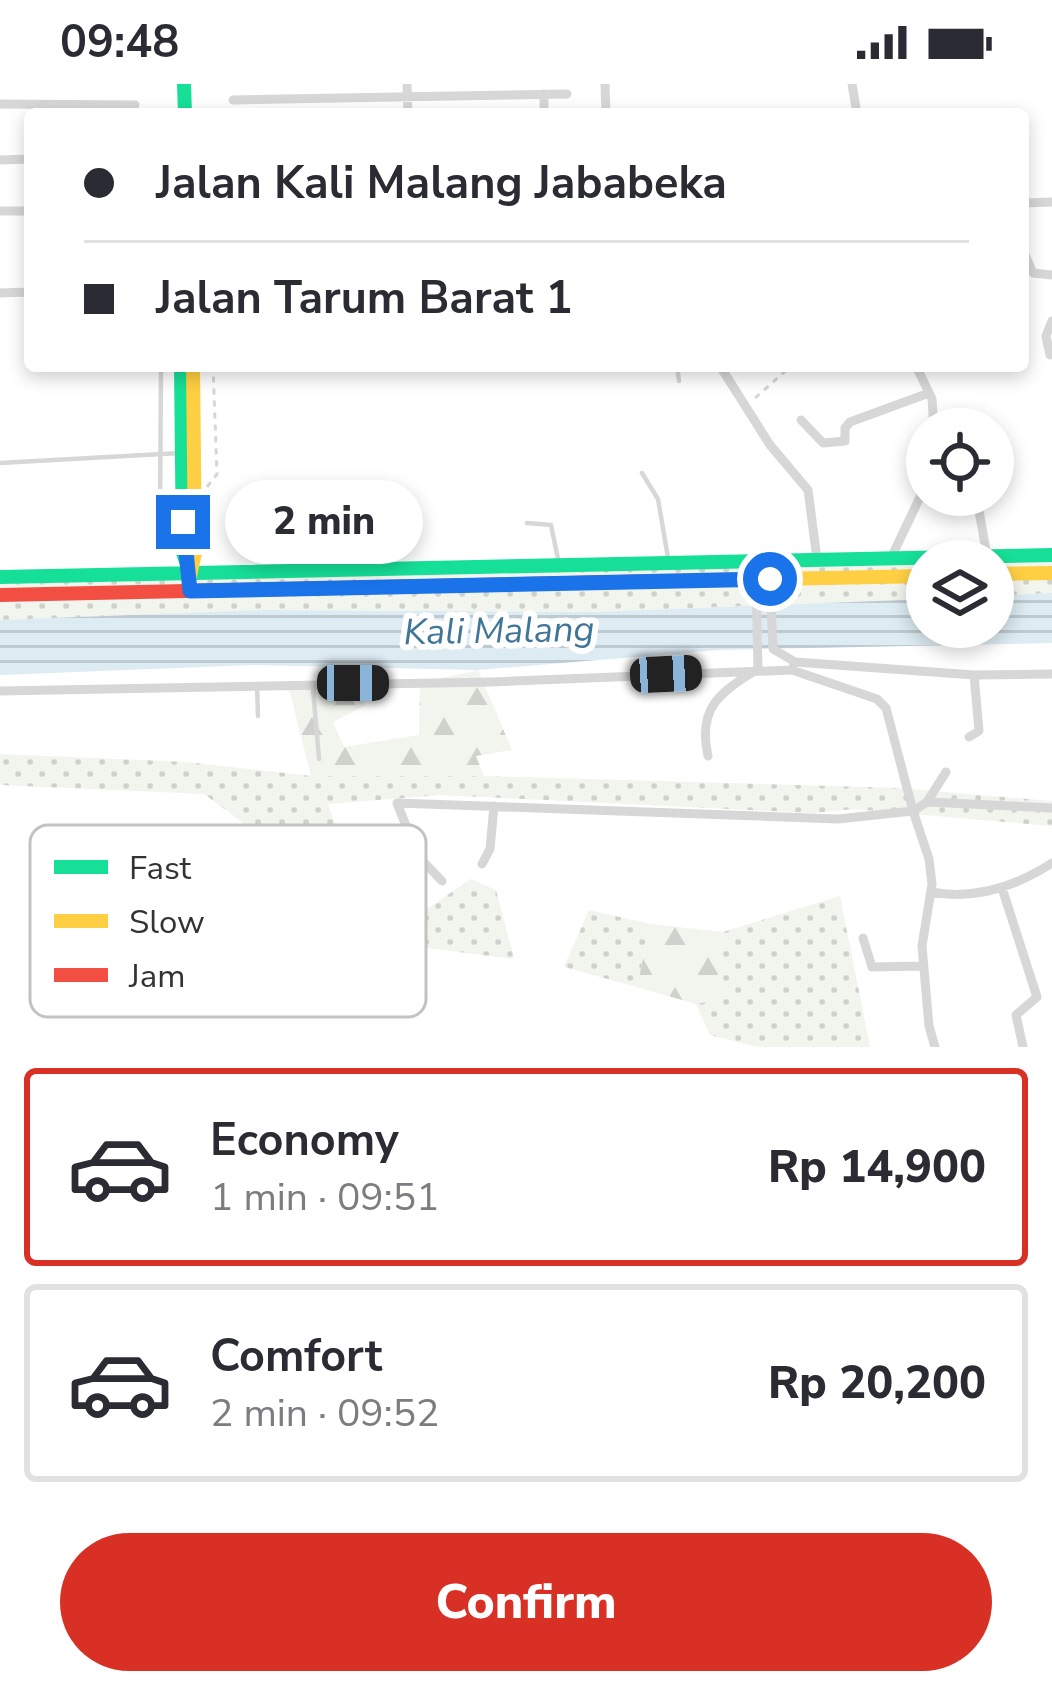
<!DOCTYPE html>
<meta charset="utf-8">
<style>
body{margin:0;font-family:"Nunito Sans",sans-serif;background:#f2f2f3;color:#2b2b33;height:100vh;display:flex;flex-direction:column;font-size:45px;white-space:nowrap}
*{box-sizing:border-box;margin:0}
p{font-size:39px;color:#7c7c81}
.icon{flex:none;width:66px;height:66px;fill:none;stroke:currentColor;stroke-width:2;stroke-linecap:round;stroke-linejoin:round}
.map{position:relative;height:963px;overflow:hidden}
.drawer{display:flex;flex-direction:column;background:#fff;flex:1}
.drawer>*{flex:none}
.banner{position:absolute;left:24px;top:24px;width:1005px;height:264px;border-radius:12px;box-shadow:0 6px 18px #0003;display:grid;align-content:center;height:264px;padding:0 60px;background:#fff}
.controls{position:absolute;left:906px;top:324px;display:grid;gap:24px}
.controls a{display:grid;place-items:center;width:108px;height:108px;border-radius:50%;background:#fff;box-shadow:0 6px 18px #0003;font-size:60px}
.end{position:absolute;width:54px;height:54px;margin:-27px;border:15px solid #1a73e8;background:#fff;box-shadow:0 0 0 6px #fff}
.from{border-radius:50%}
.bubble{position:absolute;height:84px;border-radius:42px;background:#fff;box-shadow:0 6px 18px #0003;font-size:39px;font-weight:800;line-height:84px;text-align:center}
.car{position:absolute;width:36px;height:72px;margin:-36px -18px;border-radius:15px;box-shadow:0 0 9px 3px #0007;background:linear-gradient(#222 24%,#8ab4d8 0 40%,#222 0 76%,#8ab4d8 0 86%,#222 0)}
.banner b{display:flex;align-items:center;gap:42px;height:114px;font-size:45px}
.banner b+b{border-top:3px solid #e1e1e2}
.banner i{width:30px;height:30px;background:#2b2b33}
ul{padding:21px 0 0;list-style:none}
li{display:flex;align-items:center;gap:36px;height:198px;margin:0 24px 18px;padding:0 36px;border:6px solid #e1e1e2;border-radius:12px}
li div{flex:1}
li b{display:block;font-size:45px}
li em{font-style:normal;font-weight:800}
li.on{border-color:#d93025}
li>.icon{width:108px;height:108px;stroke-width:1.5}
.action{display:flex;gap:24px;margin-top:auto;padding:24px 60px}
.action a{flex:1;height:138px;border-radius:72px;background:#d93025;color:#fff;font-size:48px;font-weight:800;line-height:138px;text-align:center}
.status{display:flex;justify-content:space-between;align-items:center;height:84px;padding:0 60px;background:#fff;direction:ltr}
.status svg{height:33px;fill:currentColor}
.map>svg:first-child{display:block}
.grass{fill:url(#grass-dots)}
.forest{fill:url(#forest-firs)}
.water{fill:url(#water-rules)}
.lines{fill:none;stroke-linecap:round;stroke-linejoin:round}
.path{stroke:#d6d6d6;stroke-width:3;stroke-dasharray:6 6;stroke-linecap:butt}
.lane{stroke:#d7d7d7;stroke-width:4.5}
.street{stroke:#d7d7d7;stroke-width:9}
.fast{stroke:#16e098;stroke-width:14}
.slow{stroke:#ffcf43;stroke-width:14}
.jam{stroke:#f24e42;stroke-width:14}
.route{stroke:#1a73e8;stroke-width:15}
.labels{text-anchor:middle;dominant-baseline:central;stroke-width:12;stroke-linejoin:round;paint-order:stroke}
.water-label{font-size:36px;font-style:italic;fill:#3f7597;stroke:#fff}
.key{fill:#fff;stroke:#c2c2c2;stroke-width:3}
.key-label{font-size:33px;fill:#333}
</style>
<div class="status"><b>09:48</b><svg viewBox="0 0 49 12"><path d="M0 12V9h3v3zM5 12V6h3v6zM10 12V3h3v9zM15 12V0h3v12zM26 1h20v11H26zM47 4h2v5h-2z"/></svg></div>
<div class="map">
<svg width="1052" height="963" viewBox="0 0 1052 963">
<defs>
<pattern id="grass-dots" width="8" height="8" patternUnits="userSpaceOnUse" patternTransform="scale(3)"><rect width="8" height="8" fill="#f1f5ed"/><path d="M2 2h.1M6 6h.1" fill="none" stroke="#cfd2cc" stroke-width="1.8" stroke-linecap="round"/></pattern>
<pattern id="forest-firs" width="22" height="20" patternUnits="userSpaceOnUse" patternTransform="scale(3)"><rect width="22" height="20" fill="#f1f5ed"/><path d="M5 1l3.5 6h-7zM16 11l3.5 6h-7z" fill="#cfd2cc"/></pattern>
<pattern id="water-rules" width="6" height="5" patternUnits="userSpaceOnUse" patternTransform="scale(3)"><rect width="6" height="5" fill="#ddebf3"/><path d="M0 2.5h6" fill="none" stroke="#becad1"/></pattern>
</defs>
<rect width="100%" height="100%" fill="#fff"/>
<!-- grass -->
<path class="grass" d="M 1052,471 L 1052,509 L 993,512 L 993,477 L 927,477 L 927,515 L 594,528 L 293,526 L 0,536 L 0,493 Z
M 0,670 L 186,678 L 311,692 L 484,692 L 898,704 L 1052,717 L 1052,742 L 854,725 L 813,729 L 441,711 L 328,720 L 353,790 L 390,781 L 418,831 L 471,795 L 496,806 L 514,875 L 333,852 L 292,822 L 264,793 L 242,738 L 204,710 L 0,701 Z
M 840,812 L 870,963 L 757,963 L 710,951 L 696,920 L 716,915 L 723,848 Z
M 589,826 L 650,840 L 637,903 L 564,883 Z"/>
<!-- forest -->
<path class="forest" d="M 478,586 L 512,666 L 476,672 L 484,692 L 311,692 L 288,601 L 354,598 L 366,621 L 333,638 L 344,663 L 419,651 L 420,599 Z
M 650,840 L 723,848 L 716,916 L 696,920 L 637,903 Z"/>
<!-- water -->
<path class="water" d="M 1052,509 L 1052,559 L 718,566 L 478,586 L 253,581 L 0,591 L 0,536 L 264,526 L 594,528 L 927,515 L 927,543 L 993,543 L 993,512 Z"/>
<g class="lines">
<!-- path -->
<path class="path" d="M 755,314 L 791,282
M 207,403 L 217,390 L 213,282"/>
<!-- lane -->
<path class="lane" d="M 677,282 L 679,297
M 0,379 L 180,369
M 642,389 L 658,415 L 668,474
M 276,420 L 299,466 L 301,481
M 160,435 L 161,282
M 527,439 L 551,441 L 558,475
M 257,601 L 258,632
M 313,605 L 319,675"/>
<!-- street -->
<path class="street" d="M 407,0 L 408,30
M 605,0 L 606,30
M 852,0 L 857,30
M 544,10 L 544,30
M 233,16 L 567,10
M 0,20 L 135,21
M 0,76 L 30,75
M 1025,119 L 1052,118
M 0,127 L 30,127
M 1023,166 L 1033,189 L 1052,191
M 0,209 L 30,208
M 1050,271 L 1046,252 L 1052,237
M 720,282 L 770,361 L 808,406 L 817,475
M 916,282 L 932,315 L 934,345
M 801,336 L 823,359 L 845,357 L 845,344 L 850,338 L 929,309
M 970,411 L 978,421 L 987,472
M 891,474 L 921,411 L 927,376
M 770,495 L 773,565 L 795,578
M 792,586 L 877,615 L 886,624 L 913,727 L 929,775 L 932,800 L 922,862 L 929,942 L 935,963
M 0,607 L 491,598 L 792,586 L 795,578 L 974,591 L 1052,590
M 969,653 L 979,647 L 974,591
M 708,672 C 697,624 720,608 758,585 L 756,495
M 927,718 L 1052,724
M 482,780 L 490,765 L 494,722
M 442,797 L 418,772 L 397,719 L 838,735 L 913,727 L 927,718 L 946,688
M 1002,804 L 1037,913 L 1016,931 L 1023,963
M 931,808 C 974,816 1015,803 1052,779
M 863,854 L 872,883 L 923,882"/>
<!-- fast -->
<path class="fast" d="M 184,0 L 185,30
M 181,282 L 183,469 L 189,486
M 0,493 L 1052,471"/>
<!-- slow -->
<path class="slow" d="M 993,490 L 1052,489
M 190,492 L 195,469 L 193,282
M 665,497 L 927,492"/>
<!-- jam -->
<path class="jam" d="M 0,511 L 665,497"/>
</g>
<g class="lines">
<!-- route -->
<path class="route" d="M 183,438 L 190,507 L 770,495"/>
</g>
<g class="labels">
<!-- water labels -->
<g class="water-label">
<text transform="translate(499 547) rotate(-1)">Kali Malang</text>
</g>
</g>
<!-- legend -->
<rect x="30" y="741" width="396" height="192" rx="18" class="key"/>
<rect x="54" y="776" width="54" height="14" fill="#16e098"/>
<rect x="54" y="830" width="54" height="14" fill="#ffcf43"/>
<rect x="54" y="884" width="54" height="14" fill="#f24e42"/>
<g class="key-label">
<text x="129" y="795">Fast</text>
<text x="129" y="849">Slow</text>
<text x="129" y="903">Jam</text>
</g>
</svg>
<div class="controls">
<a><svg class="icon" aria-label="locate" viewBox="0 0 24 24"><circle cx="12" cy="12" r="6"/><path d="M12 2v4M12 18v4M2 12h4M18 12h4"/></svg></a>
<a><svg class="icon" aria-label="layers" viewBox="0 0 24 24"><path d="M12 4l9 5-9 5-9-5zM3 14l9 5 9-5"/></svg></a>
</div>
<i class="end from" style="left:770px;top:495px"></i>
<i class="end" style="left:183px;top:438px"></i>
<div class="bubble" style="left:225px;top:396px;width:198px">2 min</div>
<i class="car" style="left:666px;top:590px;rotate:87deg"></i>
<i class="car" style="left:353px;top:599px;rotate:90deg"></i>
<div class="banner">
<b><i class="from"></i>Jalan Kali Malang Jababeka</b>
<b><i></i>Jalan Tarum Barat 1</b>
</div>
</div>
<section class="drawer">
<ul>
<li class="on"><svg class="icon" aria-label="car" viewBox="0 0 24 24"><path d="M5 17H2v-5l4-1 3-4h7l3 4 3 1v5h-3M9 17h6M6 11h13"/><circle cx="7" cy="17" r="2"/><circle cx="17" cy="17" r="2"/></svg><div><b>Economy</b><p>1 min · 09:51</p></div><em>Rp 14,900</em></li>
<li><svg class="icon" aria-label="car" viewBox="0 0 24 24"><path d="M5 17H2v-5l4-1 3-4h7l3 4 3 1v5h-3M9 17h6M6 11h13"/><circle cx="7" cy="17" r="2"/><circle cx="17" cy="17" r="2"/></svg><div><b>Comfort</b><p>2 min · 09:52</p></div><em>Rp 20,200</em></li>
</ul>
<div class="action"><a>Confirm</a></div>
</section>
